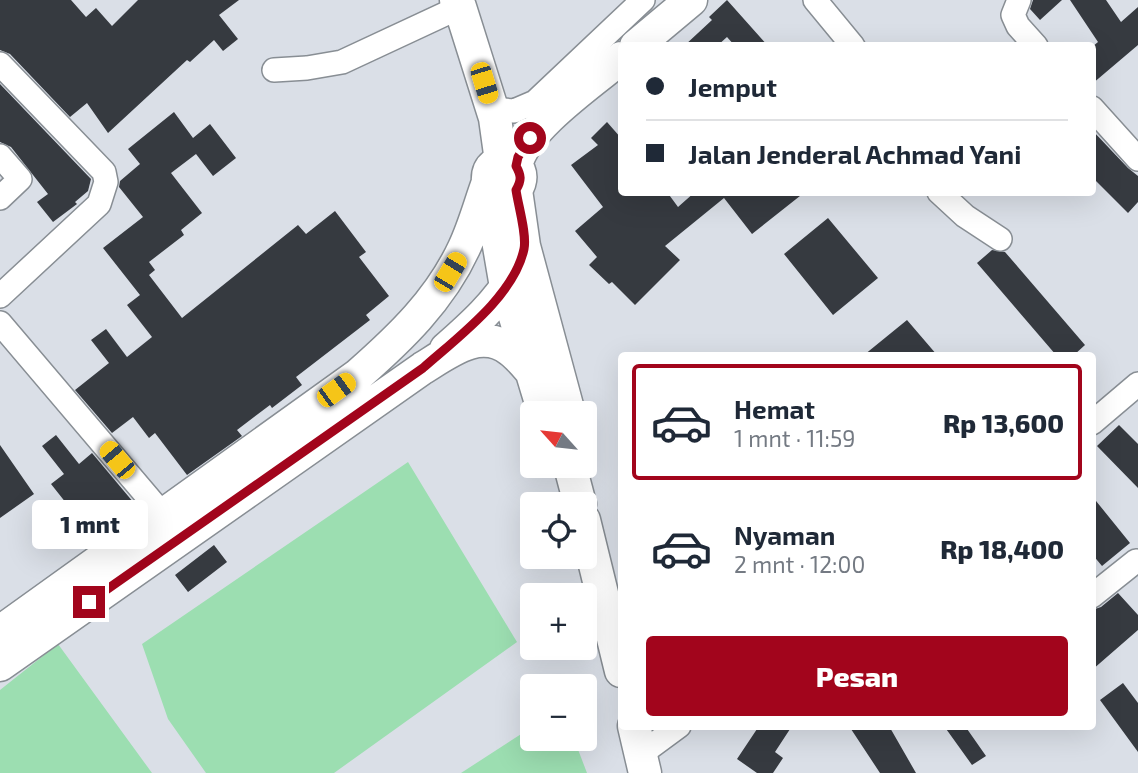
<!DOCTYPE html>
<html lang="id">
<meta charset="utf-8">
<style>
body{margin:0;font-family:"Exo 2",sans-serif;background:#f2f2f3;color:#1f2937;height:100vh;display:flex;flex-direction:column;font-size:26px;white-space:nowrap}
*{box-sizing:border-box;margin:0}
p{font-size:23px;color:#747a83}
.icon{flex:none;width:38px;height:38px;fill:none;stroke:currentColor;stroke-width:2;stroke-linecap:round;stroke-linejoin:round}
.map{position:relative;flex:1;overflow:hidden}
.drawer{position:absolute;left:618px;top:352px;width:478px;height:378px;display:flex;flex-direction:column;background:#fff;border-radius:7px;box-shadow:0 7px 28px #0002}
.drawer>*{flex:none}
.banner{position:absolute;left:618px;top:42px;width:478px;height:154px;border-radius:7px;box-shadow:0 7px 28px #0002;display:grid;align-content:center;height:154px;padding:0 28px;background:#fff}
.needle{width:46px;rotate:297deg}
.tools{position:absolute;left:520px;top:401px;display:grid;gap:14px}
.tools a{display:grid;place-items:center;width:77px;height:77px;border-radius:7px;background:#fff;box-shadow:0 7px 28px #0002;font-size:35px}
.end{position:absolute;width:32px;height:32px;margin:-16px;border:9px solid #a2051c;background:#fff;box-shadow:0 0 0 4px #fff}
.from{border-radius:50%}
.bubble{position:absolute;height:49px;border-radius:7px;background:#fff;box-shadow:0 7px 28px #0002;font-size:23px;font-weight:800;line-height:49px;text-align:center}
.car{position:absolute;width:21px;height:42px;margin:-21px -10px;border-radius:9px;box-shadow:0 0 5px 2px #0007;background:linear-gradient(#f5c518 24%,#345 0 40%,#f5c518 0 76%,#345 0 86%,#f5c518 0)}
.banner b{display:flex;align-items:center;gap:24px;height:66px;font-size:26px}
.banner b+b{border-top:2px solid #e0e1e3}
.banner i{width:18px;height:18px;background:#1f2937}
ul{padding:12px 0 0;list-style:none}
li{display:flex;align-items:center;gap:21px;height:116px;margin:0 14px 10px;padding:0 14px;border:4px solid transparent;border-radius:7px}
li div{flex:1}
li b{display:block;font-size:26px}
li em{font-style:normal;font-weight:800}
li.selected{border-color:#a2051c}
li>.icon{width:63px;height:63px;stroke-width:1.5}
.button{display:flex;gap:14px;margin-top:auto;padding:14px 28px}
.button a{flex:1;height:80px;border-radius:7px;background:#a2051c;color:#fff;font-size:28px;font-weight:800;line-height:80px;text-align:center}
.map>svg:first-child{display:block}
.green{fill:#9cdeb1}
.building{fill:#363a40}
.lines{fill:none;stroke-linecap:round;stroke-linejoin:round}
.street-casing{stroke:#888e94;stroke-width:26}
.secondary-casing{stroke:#888e94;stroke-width:35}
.street{stroke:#fff;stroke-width:23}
.secondary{stroke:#fff;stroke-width:32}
.route{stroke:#a2051c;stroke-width:9}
</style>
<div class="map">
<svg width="1138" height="773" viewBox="0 0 1138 773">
<rect width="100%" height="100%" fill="#dadfe7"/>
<!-- green -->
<path class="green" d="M 408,462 L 517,642 L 334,773 L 206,773 L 168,719 L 142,644 Z
M 58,644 L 152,773 L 0,773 L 0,690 Z
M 532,727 L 532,738 L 574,739 L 587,773 L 461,773 Z"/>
<!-- building -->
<path class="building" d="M 0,0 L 71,0 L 86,17 L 96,8 L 112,26 L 138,0 L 239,0 L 219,15 L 238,39 L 223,51 L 214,40 L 190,62 L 187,60 L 108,133 L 87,103 L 70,117 L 10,54 L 0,50 Z
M 727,0 L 768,46 L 735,46 L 727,37 L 717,46 L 684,46 L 712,20 L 709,17 Z
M 1033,0 L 1062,0 L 1040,20 L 1030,9 Z
M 1070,0 L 1106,0 L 1121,22 L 1138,7 L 1138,45 L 1092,84 L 1092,47 L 1098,42 Z
M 0,84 L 91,179 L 88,191 L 75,202 L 77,204 L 53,222 L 37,202 L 48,194 L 11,147 L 0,142 Z
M 174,112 L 193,138 L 210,124 L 236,158 L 213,176 L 196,154 L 171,173 L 202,213 L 181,230 L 184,235 L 149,262 L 155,270 L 149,275 L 182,318 L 298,225 L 306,234 L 335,211 L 366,252 L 359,257 L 389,296 L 366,315 L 370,320 L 296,377 L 302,385 L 272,408 L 270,405 L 237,430 L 242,436 L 187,475 L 155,433 L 149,438 L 133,417 L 112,433 L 75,390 L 109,363 L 91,340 L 106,329 L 127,357 L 152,337 L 127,305 L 140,295 L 103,248 L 143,217 L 119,187 L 120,181 L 140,164 L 128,149 Z
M 607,122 L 621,138 L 621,192 L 667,192 L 678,207 L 695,192 L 805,192 L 752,234 L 724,198 L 665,246 L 680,260 L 635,305 L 612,282 L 609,284 L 589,265 L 597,257 L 575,231 L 603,207 L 571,165 L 598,145 L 591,138 Z
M 1092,130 L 1128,168 L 1138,176 L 1138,202 L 1128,213 L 1092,177 Z
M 828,218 L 878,278 L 833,315 L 784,254 Z
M 992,250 L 1005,252 L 1085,345 L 1074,355 L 1056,355 L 977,263 Z
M 907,320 L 937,355 L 864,355 Z
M 1119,425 L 1138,444 L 1138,488 L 1097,446 Z
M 56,435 L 79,464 L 92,453 L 139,509 L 101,537 L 79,509 L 74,513 L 51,484 L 64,474 L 42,446 Z
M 0,445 L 34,494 L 0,518 Z
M 1092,496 L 1130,543 L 1102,566 L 1092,554 Z
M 214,545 L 227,562 L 188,592 L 175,575 Z
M 1118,593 L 1138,615 L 1138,630 L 1092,670 L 1092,610 L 1101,607 Z
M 1123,683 L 1138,703 L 1138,752 L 1100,700 Z
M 759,726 L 792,726 L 775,752 L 783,758 L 773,773 L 757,773 L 737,759 Z
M 849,726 L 889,726 L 916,773 L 880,773 Z
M 944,726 L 965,726 L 986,756 L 972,765 Z"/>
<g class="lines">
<!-- street casing -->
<g class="street-casing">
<path id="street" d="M 815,0 L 853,46
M 1019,0 L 1013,15 L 1018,26 L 1036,46
M 0,64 L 104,172 L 106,182 L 99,204 L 0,296
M 274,70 L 307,68 L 342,62 L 460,7
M 1092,108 L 1138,159
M 492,109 L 514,111 L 535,102 L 643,0
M 0,156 L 20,179 L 0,198
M 939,192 L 965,216 L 1000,239
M 0,323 L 164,516
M 1092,423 L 1138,384
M 1092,596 L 1136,561
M 641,754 L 679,726"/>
</g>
<!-- secondary casing -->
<g class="secondary-casing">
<path id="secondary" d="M 456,0 L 460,7 L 495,118 L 501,161
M 636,46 L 691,0
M 516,166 C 523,129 592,82 621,58
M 446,349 C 471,327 498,303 514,274
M 544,413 L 506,287 L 488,182 C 485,149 535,159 516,190 L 524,246 L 569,413
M 570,466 L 580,504
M 584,520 L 621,671
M 0,632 L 358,375 C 400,338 440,300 464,248 C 474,227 480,204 488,182
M 0,665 L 423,368 C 449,352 481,327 510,350 C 517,355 524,363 530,370
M 634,726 L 645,773"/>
</g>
<!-- street -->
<use href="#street" class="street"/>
<!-- secondary -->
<use href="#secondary" class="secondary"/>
</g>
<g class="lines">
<!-- route -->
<path class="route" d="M 89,602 L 423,368 C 458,337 514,296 524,249 C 527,234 518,205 516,190 C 522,180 521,175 516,166 L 518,157 L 530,138"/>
</g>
</svg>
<div class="tools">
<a><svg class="needle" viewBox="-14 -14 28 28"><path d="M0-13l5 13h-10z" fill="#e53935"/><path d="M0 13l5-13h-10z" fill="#747a83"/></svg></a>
<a><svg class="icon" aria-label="locate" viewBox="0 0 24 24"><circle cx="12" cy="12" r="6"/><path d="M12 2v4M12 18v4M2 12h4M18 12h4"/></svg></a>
<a>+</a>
<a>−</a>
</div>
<i class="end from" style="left:530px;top:138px"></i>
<i class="end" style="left:89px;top:602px"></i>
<div class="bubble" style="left:32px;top:500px;width:116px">1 mnt</div>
<i class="car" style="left:484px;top:83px;rotate:163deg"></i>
<i class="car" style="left:450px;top:272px;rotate:31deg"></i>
<i class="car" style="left:336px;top:390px;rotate:54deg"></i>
<i class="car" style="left:117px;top:460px;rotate:320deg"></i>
<div class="banner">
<b><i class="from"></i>Jemput</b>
<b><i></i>Jalan Jenderal Achmad Yani</b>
</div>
<section class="drawer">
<ul>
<li class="selected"><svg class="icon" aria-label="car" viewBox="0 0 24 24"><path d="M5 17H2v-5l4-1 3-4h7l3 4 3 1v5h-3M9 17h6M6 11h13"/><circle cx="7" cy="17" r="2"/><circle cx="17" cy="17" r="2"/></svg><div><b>Hemat</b><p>1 mnt · 11:59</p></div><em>Rp 13,600</em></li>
<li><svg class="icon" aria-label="car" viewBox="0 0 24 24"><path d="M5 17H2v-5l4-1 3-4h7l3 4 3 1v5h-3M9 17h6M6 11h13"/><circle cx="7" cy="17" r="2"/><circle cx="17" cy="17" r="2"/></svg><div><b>Nyaman</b><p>2 mnt · 12:00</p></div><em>Rp 18,400</em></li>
</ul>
<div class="button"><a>Pesan</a></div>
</section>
</div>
